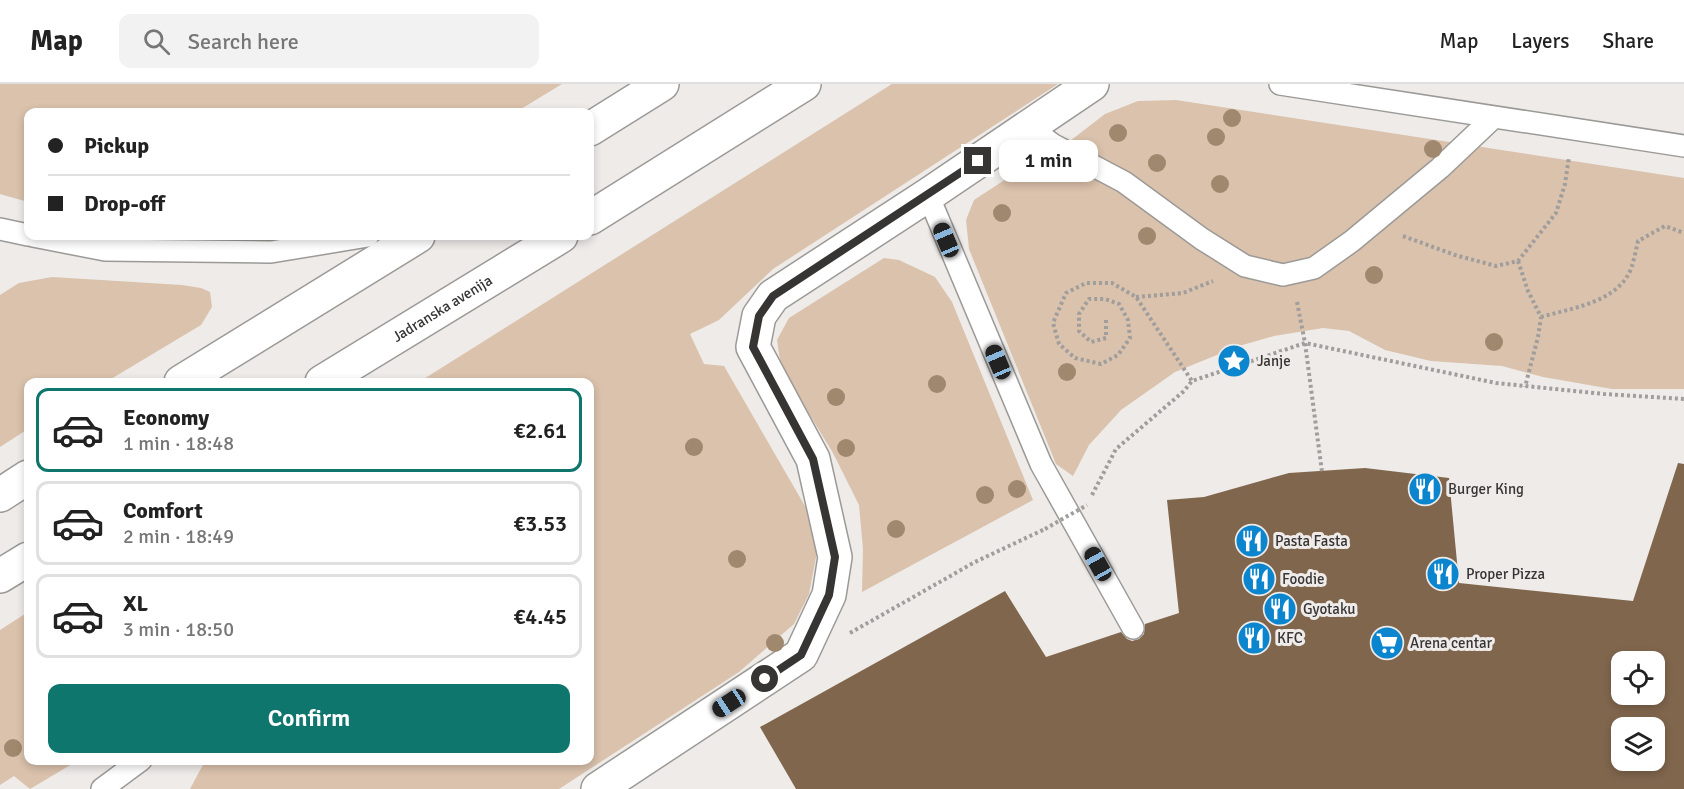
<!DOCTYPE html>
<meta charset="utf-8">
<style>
body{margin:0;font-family:Signika,sans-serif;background:#f2f2f2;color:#222;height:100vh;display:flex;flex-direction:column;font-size:22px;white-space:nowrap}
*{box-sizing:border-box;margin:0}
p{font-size:20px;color:#767676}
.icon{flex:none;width:33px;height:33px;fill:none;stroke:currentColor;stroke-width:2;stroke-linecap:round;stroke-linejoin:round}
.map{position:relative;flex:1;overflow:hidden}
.sheet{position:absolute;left:24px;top:294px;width:570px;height:387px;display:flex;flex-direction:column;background:#fff;border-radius:12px;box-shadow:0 3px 9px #0003}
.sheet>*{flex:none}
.guide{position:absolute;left:24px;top:24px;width:570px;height:132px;border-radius:12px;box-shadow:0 3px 9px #0003;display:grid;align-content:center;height:132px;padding:0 24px;background:#fff}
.fabs{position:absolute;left:1611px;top:567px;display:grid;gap:12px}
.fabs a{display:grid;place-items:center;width:54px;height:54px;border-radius:12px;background:#fff;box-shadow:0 3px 9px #0003;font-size:30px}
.end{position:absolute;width:27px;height:27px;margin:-14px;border:8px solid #363534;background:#fff;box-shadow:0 0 0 3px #fff}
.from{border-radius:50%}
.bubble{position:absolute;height:42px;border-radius:12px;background:#fff;box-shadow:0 3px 9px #0003;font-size:20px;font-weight:600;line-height:42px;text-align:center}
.car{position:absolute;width:18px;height:36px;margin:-18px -9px;border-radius:8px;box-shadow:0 0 4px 2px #0007;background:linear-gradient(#222 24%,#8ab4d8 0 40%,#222 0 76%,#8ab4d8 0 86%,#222 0)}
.guide b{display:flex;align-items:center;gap:21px;height:57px;font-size:22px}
.guide b+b{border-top:2px solid #e0e0e0}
.guide i{width:15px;height:15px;background:#222}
ul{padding:10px 0 0;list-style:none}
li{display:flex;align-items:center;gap:18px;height:84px;margin:0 12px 9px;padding:0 12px;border:3px solid #e0e0e0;border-radius:12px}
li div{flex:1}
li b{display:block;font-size:22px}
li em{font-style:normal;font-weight:600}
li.selected{border-color:#0f766e}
li>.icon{width:54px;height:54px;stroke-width:1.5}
.action{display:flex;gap:12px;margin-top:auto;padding:12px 24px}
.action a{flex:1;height:69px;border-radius:12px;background:#0f766e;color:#fff;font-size:24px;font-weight:600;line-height:69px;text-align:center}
header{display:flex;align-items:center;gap:36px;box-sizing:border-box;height:84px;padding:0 30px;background:#fff;border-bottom:2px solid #e0e0e0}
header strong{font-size:28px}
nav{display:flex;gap:33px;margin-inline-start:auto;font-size:21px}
.search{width:420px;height:54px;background:#f2f2f2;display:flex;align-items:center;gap:15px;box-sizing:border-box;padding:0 21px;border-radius:12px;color:#767676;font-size:22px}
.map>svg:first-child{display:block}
.green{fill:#dac2ac}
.building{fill:#80664d;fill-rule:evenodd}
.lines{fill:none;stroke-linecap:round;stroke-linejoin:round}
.lane-casing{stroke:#9c9a97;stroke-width:24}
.street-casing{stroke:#9c9a97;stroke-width:36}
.secondary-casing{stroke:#9c9a97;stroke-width:36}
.path{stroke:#a09e9c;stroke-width:4;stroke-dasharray:3 3;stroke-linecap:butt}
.lane{stroke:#fff;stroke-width:21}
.street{stroke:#fff;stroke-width:33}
.secondary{stroke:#fff;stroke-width:33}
.path-bridge{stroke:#a09e9c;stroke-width:4;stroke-dasharray:3 3;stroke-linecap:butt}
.tree{fill:#9f886e}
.route{stroke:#363534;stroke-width:8}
.labels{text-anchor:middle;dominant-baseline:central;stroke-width:6;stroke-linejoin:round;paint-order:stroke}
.street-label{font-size:15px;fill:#363534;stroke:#eeebe9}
.poi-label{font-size:15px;fill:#363534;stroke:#eeebe9;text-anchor:start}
</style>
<header>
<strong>Map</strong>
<div class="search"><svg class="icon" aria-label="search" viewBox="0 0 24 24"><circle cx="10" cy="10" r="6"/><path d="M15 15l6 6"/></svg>Search here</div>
<nav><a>Map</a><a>Layers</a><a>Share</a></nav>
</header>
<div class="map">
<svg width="1684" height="705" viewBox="0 0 1684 705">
<rect width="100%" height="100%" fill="#eeebe9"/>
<!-- green -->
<path class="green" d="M 0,0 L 562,0 L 516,28 L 28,28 L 28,118 L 0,110 Z
M 892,0 L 1058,0 L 773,185 L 719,236 L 690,250 L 704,280 L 724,282 L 809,429 L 817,468 L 809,510 L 794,540 L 739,588 L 559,705 L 190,705 L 205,677 L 590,676 L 590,298 L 419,298 Z
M 1176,16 L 1684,94 L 1684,305 L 1612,305 L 1543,293 L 1502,282 L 1431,277 L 1385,266 L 1349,247 L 1323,244 L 1274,252 L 1239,262 L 1175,288 L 1121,326 L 1089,361 L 1073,392 L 1056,380 L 969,165 L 966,136 L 974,116 L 1035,76 L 1070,57 L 1105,30 L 1138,17 Z
M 884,174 L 899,176 L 935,193 L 952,218 L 1033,416 L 862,508 L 863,465 L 859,421 L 833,369 L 781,284 L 777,256 L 789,234 Z
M 52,193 L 182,201 L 201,204 L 210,208 L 212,223 L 201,241 L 106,298 L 28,298 L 28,345 L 0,363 L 0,211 L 19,199 Z
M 28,528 L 28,676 L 77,677 L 30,705 L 14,692 L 0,701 L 0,546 Z"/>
<!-- building -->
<path class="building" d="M 1678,379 L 1684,380 L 1684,705 L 796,705 L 760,643 L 1005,507 L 1046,573 L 1121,548 L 1127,555 L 1132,557 L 1139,555 L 1144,550 L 1145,540 L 1179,529 L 1167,416 L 1204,413 L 1289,389 L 1365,384 L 1449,394 L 1459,499 L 1633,517 ZM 1622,578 L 1654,578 L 1654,610 L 1622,610 ZM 1622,644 L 1654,644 L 1654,676 L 1622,676 Z"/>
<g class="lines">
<!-- lane casing -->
<g class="lane-casing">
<path id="lane" d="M 1280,0 L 1684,62
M 1029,43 L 1052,60 L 1124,98 L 1202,155 L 1245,182 L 1283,191 L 1314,184 L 1352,157 L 1440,84 L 1494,33
M 928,111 L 1041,380 L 1133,544
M 0,145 L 28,151
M 33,152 L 105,166 L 271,168 L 368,152
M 102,705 L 141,676"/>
</g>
<!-- street casing -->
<g class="street-casing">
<path id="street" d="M 598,705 L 801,571 L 829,511 L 835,473 L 813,375 L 753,263 L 759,232 L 773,212 L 928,111 L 1092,0"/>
</g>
<!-- secondary casing -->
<g class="secondary-casing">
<g id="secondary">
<path d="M 590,45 L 662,0"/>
<path d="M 590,134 L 804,0"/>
<path d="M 181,298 L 418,152"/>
<path id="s1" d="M 322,298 L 561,152"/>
<path d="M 0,411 L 28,393"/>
<path d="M 0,492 L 28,475"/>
</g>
</g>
<!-- path -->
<path class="path" d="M 1403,152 L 1455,171 L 1496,182 L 1518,177 L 1556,129 L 1565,100 L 1569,73
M 1518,177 L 1528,207 L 1541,233 L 1538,253 L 1525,303
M 1136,213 L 1183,209 L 1213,197
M 1297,218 L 1305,259 L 1322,388
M 1541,233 C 1571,224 1617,219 1631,185 C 1634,176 1636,166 1638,157 L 1665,142 L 1684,149
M 1106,236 L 1106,254 L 1091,258 L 1079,247 L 1079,230 L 1089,215 L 1105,215 L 1119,220 L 1128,236 L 1130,254 L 1118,271 L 1101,280 L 1075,274 L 1059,260 L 1053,239 L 1066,209 L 1086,199 L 1112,199 L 1136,213 L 1192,297
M 1092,411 L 1116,365 L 1184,307 L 1192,297 L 1305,259 L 1496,299 L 1604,310 L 1684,315
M 850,549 L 975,478 L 1045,445"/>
<!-- lane -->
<use href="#lane" class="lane"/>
<!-- street -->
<use href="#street" class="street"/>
<!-- secondary -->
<use href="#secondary" class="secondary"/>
<!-- path-bridge -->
<path class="path-bridge" d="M 1045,445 L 1087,421"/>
</g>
<!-- trees -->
<g class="tree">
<circle cx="1232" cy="34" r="9"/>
<circle cx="1118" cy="49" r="9"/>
<circle cx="1216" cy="53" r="9"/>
<circle cx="1433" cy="65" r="9"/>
<circle cx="1157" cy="79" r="9"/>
<circle cx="1220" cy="100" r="9"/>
<circle cx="1002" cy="129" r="9"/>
<circle cx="1147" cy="152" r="9"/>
<circle cx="1374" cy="191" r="9"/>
<circle cx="1494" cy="258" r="9"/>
<circle cx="1067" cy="288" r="9"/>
<circle cx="937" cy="300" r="9"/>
<circle cx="836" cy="313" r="9"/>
<circle cx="694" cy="363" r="9"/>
<circle cx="846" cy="364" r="9"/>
<circle cx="1017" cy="405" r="9"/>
<circle cx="985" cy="411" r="9"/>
<circle cx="896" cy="445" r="9"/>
<circle cx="737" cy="475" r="9"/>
<circle cx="775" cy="559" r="9"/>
<circle cx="13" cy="664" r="9"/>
</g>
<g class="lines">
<!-- route -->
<path class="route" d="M 765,595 L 801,571 L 829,511 L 835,473 L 813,375 L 753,263 L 759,232 L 773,212 L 978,77"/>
</g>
<!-- icons -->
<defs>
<g id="sight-disc" transform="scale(1.725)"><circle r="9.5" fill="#0b85cd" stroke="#eeebe9"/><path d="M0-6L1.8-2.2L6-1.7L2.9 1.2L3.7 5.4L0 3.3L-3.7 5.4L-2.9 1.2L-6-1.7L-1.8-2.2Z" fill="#fff"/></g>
<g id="restaurant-disc" transform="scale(1.725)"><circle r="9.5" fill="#0b85cd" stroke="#eeebe9"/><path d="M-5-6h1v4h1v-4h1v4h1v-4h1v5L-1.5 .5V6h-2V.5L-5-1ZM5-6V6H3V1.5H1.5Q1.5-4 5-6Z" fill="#fff"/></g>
<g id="supermarket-disc" transform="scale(1.725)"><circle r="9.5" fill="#0b85cd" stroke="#eeebe9"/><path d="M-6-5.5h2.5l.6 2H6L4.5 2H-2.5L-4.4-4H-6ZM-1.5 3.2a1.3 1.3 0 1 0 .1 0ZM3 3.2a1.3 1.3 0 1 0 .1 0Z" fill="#fff"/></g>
</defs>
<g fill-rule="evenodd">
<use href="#sight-disc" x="1234" y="277"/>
<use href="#restaurant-disc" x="1425" y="405"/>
<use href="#restaurant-disc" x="1252" y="457"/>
<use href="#restaurant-disc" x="1443" y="490"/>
<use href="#restaurant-disc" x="1259" y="495"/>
<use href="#restaurant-disc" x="1280" y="525"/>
<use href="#restaurant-disc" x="1254" y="554"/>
<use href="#supermarket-disc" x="1387" y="559"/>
</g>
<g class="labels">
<!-- street labels -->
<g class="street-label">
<text stroke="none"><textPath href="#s1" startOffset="141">Jadranska avenija</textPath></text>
</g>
<!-- poi labels -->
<g class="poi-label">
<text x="1257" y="277">Janje</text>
<text x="1448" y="405">Burger King</text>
<text x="1275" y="457">Pasta Fasta</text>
<text x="1466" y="490">Proper Pizza</text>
<text x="1282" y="495">Foodie</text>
<text x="1303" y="525">Gyotaku</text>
<text x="1277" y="554">KFC</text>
<text x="1410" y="559">Arena centar</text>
</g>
</g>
</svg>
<div class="fabs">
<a><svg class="icon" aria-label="locate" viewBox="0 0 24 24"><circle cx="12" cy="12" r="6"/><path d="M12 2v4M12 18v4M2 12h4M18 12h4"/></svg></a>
<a><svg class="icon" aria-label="layers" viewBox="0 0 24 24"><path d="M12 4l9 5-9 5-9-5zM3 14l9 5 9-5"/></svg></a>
</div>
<i class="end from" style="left:765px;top:595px"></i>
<i class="end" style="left:978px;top:77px"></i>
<div class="bubble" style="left:999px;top:56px;width:99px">1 min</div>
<i class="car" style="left:946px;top:156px;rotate:337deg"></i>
<i class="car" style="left:998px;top:278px;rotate:337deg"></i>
<i class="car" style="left:1098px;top:480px;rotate:331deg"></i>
<i class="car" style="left:729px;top:619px;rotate:237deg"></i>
<div class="guide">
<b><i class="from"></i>Pickup</b>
<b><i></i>Drop-off</b>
</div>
<section class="sheet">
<ul>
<li class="selected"><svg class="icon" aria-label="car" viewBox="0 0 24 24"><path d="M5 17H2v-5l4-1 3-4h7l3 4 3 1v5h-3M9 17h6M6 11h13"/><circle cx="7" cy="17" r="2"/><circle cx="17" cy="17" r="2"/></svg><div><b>Economy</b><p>1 min · 18:48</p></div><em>€2.61</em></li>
<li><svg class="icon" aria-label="car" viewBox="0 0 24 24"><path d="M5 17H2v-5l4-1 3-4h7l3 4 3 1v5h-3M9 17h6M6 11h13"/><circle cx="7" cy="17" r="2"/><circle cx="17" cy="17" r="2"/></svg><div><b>Comfort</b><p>2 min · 18:49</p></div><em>€3.53</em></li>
<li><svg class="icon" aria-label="car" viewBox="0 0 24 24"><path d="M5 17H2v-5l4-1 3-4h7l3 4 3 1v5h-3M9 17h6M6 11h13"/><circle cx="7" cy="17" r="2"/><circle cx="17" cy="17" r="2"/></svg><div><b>XL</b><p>3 min · 18:50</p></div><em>€4.45</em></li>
</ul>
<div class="action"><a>Confirm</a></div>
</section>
</div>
